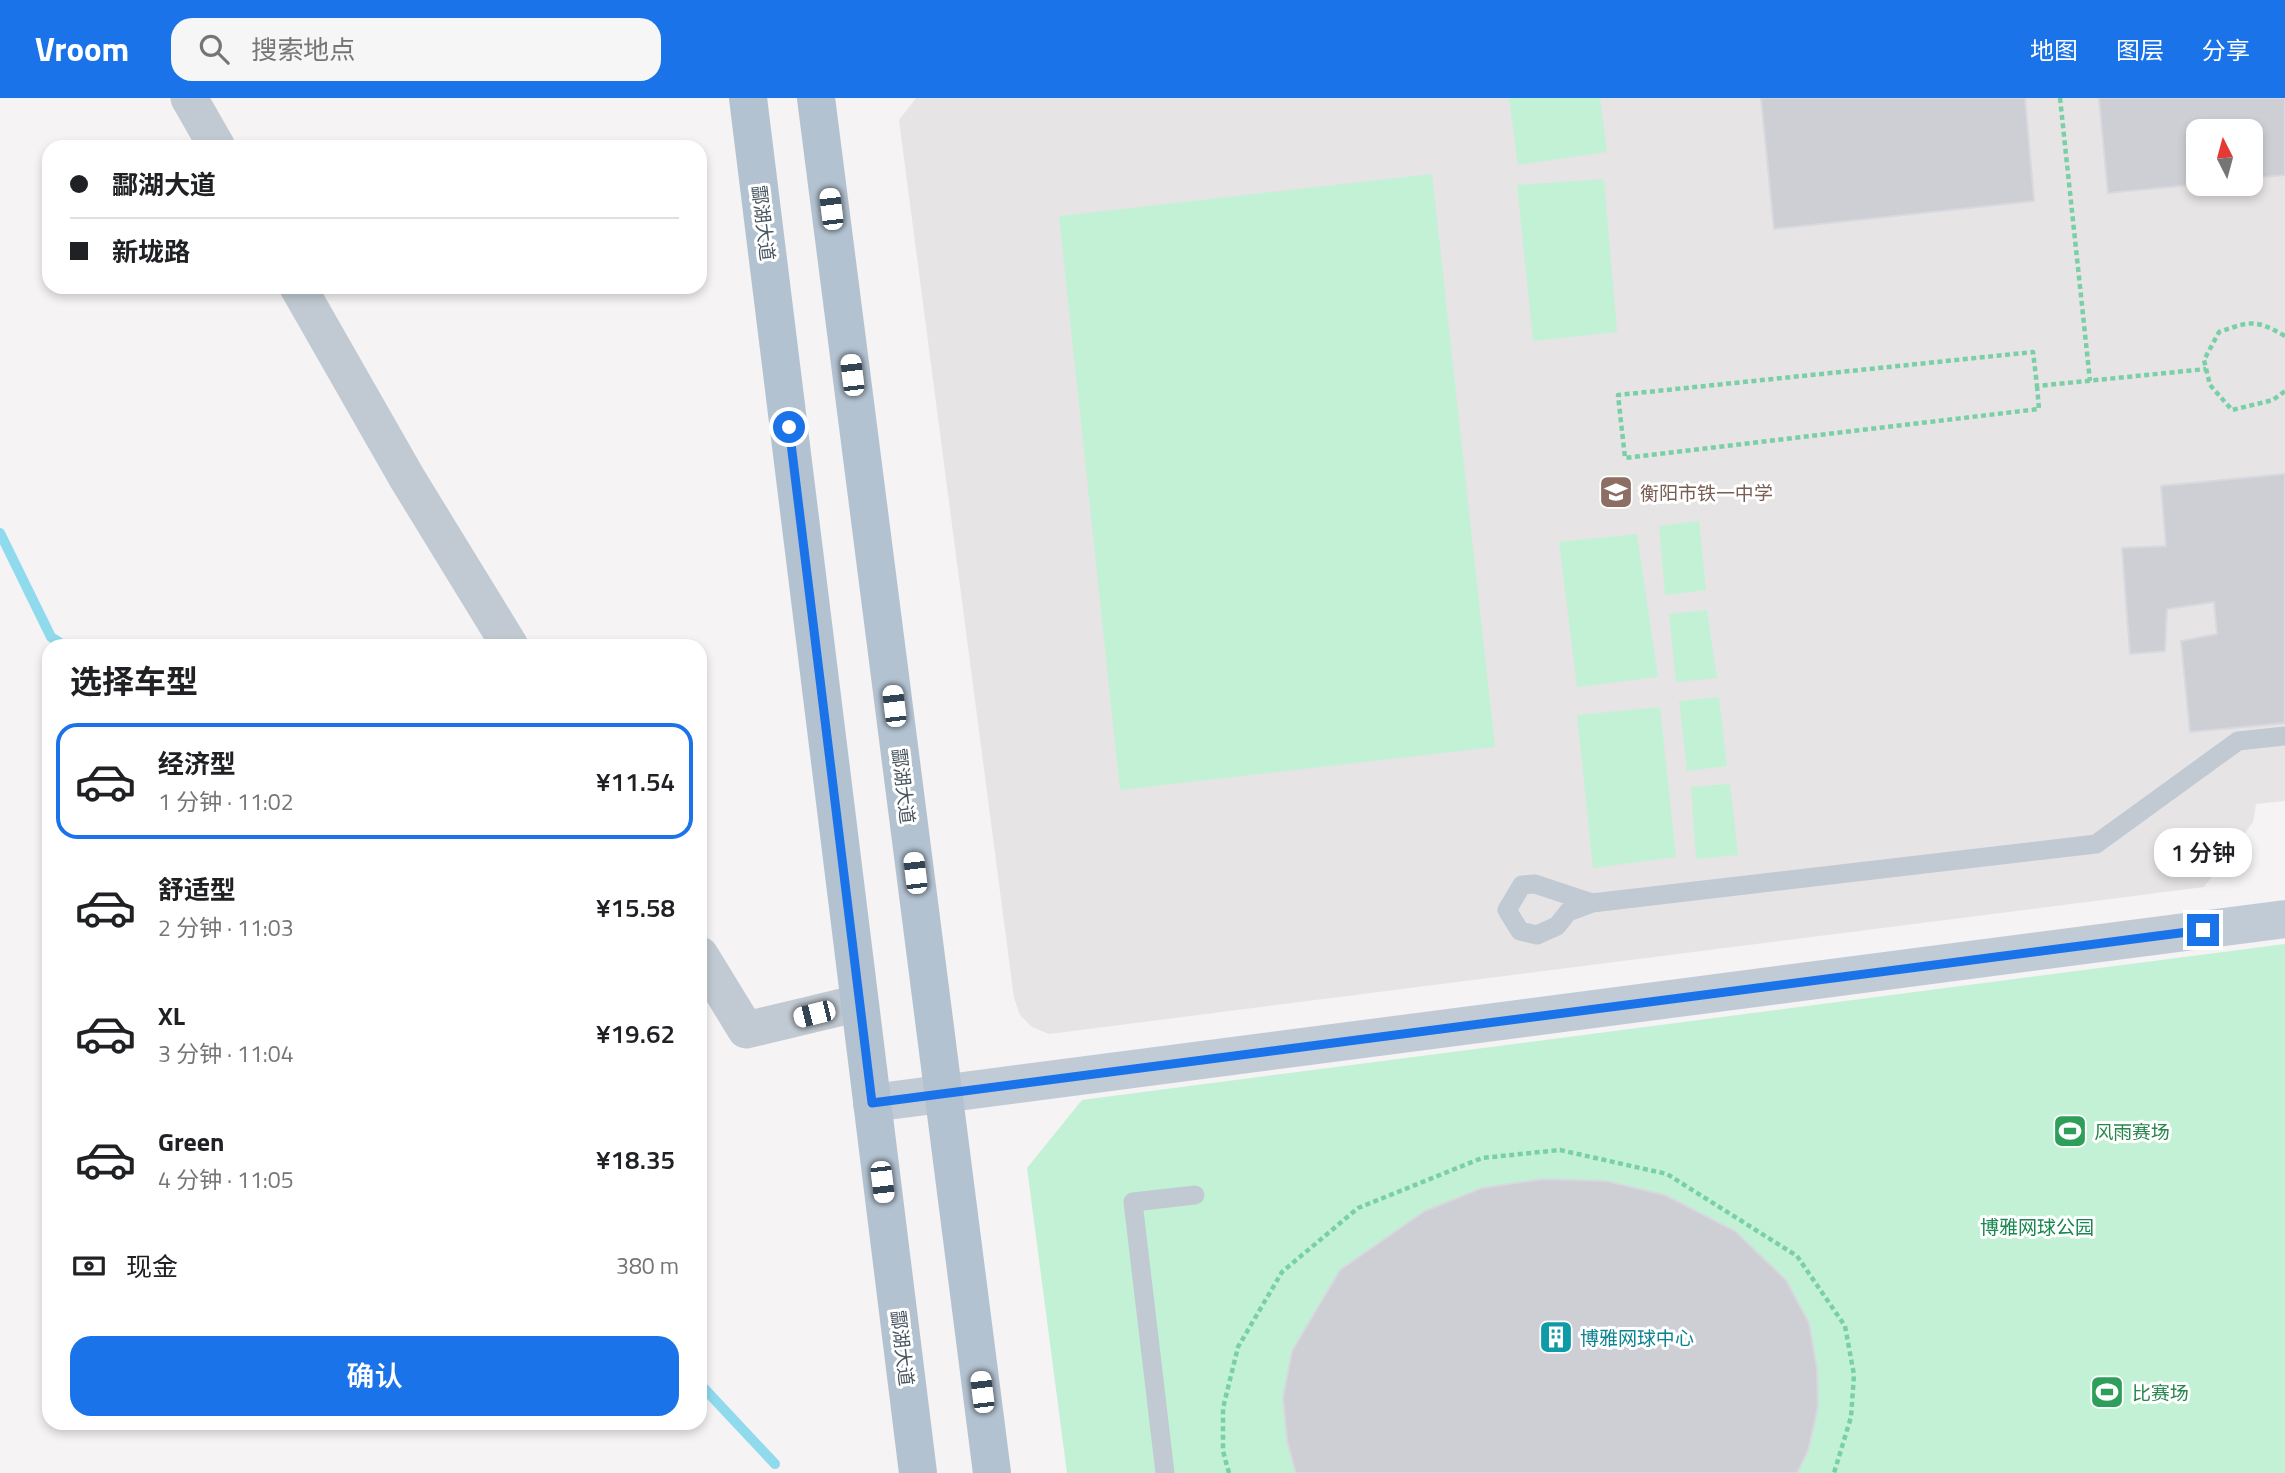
<!DOCTYPE html>
<html lang="zh">
<meta charset="utf-8">
<style>
body{margin:0;font-family:"Titillium Web","Noto Sans SC",sans-serif;background:#f6f6f6;color:#202124;height:100vh;display:flex;flex-direction:column;font-size:26px;white-space:nowrap}
*{box-sizing:border-box;margin:0}
p{font-size:23px;color:#757577}
.icon{flex:none;width:38px;height:38px;fill:none;stroke:currentColor;stroke-width:2;stroke-linecap:round;stroke-linejoin:round}
.map{position:relative;flex:1;overflow:hidden}
.drawer{position:absolute;left:42px;top:541px;width:665px;height:791px;display:flex;flex-direction:column;background:#fff;border-radius:21px;box-shadow:0 4px 10px #0003}
.drawer>*{flex:none}
.guide{position:absolute;left:42px;top:42px;width:665px;height:154px;border-radius:21px;box-shadow:0 4px 10px #0003;display:grid;align-content:center;height:154px;padding:0 28px;background:#fff}
.needle{width:46px;rotate:354deg}
.buttons{position:absolute;left:2186px;top:21px;display:grid;gap:14px}
.buttons a{display:grid;place-items:center;width:77px;height:77px;border-radius:14px;background:#fff;box-shadow:0 4px 10px #0003;font-size:35px}
.end{position:absolute;width:32px;height:32px;margin:-16px;border:9px solid #1a73e8;background:#fff;box-shadow:0 0 0 4px #fff}
.from{border-radius:50%}
.bubble{position:absolute;height:49px;border-radius:21px;background:#fff;box-shadow:0 4px 10px #0003;font-size:23px;font-weight:600;line-height:49px;text-align:center}
.car{position:absolute;width:21px;height:42px;margin:-21px -10px;border-radius:9px;box-shadow:0 0 5px 2px #0007;background:linear-gradient(#fff 24%,#345 0 40%,#fff 0 76%,#345 0 86%,#fff 0)}
.guide b{display:flex;align-items:center;gap:24px;height:66px;font-size:26px}
.guide b+b{border-top:2px solid #e0e0e0}
.guide i{width:18px;height:18px;background:#202124}
ul{padding:0;list-style:none}
li{display:flex;align-items:center;gap:21px;height:116px;margin:0 14px 10px;padding:0 14px;border:4px solid transparent;border-radius:21px}
li div{flex:1}
li b{display:block;font-size:26px}
li em{font-style:normal;font-weight:600}
li.active{border-color:#1a73e8}
li>.icon{width:63px;height:63px;stroke-width:1.5}
h2{padding:0 28px;font-size:32px;line-height:84px}
.pay{display:flex;align-items:center;gap:18px;height:77px;padding:0 28px;font-size:26px}
.pay p{margin-inline-start:auto}
.button{display:flex;gap:14px;margin-top:auto;padding:14px 28px}
.button a{flex:1;height:80px;border-radius:21px;background:#1a73e8;color:#fff;font-size:28px;font-weight:600;line-height:80px;text-align:center}
header{display:flex;align-items:center;gap:42px;box-sizing:border-box;height:98px;padding:0 35px;background:#1a73e8;color:#fff}
header strong{font-size:33px}
nav{display:flex;gap:38px;margin-inline-start:auto;font-size:24px}
.search{width:490px;height:63px;background:#f6f6f6;display:flex;align-items:center;gap:18px;box-sizing:border-box;padding:0 24px;border-radius:21px;color:#757577;font-size:26px}
.map>svg:first-child{display:block}
.education{fill:#e6e4e5;fill-rule:evenodd}
.green{fill:#c3f1d5}
.lines{fill:none;stroke-linecap:round;stroke-linejoin:round}
.stream{stroke:#90daee;stroke-width:10}
.building{fill:#cdcfd5;stroke:#d7d9de;stroke-width:2}
.path{stroke:#7ad0a6;stroke-width:4.5;stroke-dasharray:5 3.5;stroke-linecap:butt}
.service{stroke:#c1cad2;stroke-width:19}
.minor{stroke:#c1cad2;stroke-width:37}
.secondary{stroke:#c1cbd6;stroke-width:38}
.primary{stroke:#b3c2d1;stroke-width:38}
.route{stroke:#1a73e8;stroke-width:9}
.labels{text-anchor:middle;dominant-baseline:central;stroke-width:6;stroke-linejoin:round;paint-order:stroke}
.street-label{font-size:19px;fill:#4a5661;stroke:#fff}
.education-label{font-size:19px;fill:#785e54;stroke:#fff;text-anchor:start}
.leisure-label{font-size:19px;fill:#27864d;stroke:#fff;text-anchor:start}
.park-label{font-size:19px;fill:#17864f;stroke:#fff}
.culture-label{font-size:19px;fill:#0d838f;stroke:#fff;text-anchor:start}
</style>
<header>
<strong>Vroom</strong>
<div class="search"><svg class="icon" aria-label="search" viewBox="0 0 24 24"><circle cx="10" cy="10" r="6"/><path d="M15 15l6 6"/></svg>搜索地点</div>
<nav><a>地图</a><a>图层</a><a>分享</a></nav>
</header>
<div class="map">
<svg width="2285" height="1375" viewBox="0 0 2285 1375">
<rect width="100%" height="100%" fill="#f5f3f3"/>
<!-- education -->
<path class="education" d="M 916,0 L 2285,0 L 2285,703 L 2256,706 L 2253,724 L 2204,789 L 1049,936 L 1032,929 L 1020,917 L 1014,900 L 899,22 ZM 2198,33 L 2250,33 L 2250,86 L 2198,86 Z"/>
<!-- green -->
<path class="green" d="M 1509,0 L 1600,0 L 1607,54 L 1518,67 Z
M 1432,76 L 1495,649 L 1120,692 L 1059,118 Z
M 1604,81 L 1617,234 L 1533,243 L 1517,87 Z
M 1699,423 L 1706,492 L 1665,497 L 1659,428 Z
M 1637,436 L 1658,579 L 1577,589 L 1559,444 Z
M 1707,512 L 1717,580 L 1676,584 L 1669,516 Z
M 1719,599 L 1727,668 L 1687,673 L 1679,603 Z
M 1660,609 L 1676,759 L 1593,770 L 1577,617 Z
M 1730,686 L 1738,757 L 1696,761 L 1691,689 Z
M 2285,846 L 2285,1375 L 1067,1375 L 1027,1070 L 1082,1002 Z"/>
<g class="lines">
<!-- stream -->
<path class="stream" d="M 0,435 L 51,539 L 65,548
M 700,1286 L 775,1366"/>
</g>
<!-- building -->
<path class="building" d="M 1761,0 L 2025,0 L 2034,103 L 1774,131 Z
M 2099,0 L 2285,0 L 2285,77 L 2250,80 L 2250,33 L 2198,33 L 2198,86 L 2200,86 L 2108,95 Z
M 2285,376 L 2285,625 L 2190,634 L 2181,543 L 2217,536 L 2214,504 L 2167,511 L 2165,553 L 2130,556 L 2122,450 L 2166,448 L 2161,388 Z
M 1544,1081 L 1606,1083 L 1665,1097 L 1735,1133 L 1786,1182 L 1809,1225 L 1817,1270 L 1818,1309 L 1808,1353 L 1797,1375 L 1296,1375 L 1287,1343 L 1283,1299 L 1292,1253 L 1340,1172 L 1425,1113 L 1482,1090 Z"/>
<g class="lines">
<!-- path -->
<path class="path" d="M 2060,0 L 2090,283
M 2285,238 C 2255,221 2251,223 2219,234 L 2204,262 L 2210,287 L 2232,312 L 2273,302 L 2285,293
M 2037,288 L 2039,311 L 1625,360 L 1618,297 L 2033,254 L 2037,288 L 2206,271
M 1229,1375 L 1223,1353 L 1223,1310 L 1238,1249 L 1282,1174 L 1358,1110 L 1482,1060 L 1560,1052 L 1667,1076 L 1797,1158 L 1845,1228 L 1854,1277 L 1851,1319 L 1834,1375"/>
<!-- service -->
<path class="service" d="M 1592,805 L 1535,786 L 1522,787 L 1507,812 L 1520,833 L 1537,837 L 1557,828 L 1568,814 L 1592,805 L 2096,746 L 2238,643 L 2285,638
M 1165,1375 L 1133,1104 L 1195,1097"/>
<!-- minor -->
<path class="minor" d="M 189,0 L 217,49
M 298,189 L 407,380 L 510,548
M 700,857 L 746,932 L 859,905"/>
<!-- secondary -->
<path class="secondary" d="M 872,1005 L 2285,821"/>
<!-- primary -->
<path class="primary" d="M 748,0 L 918,1375
M 816,0 L 992,1375"/>
</g>
<g class="lines">
<!-- route -->
<path class="route" d="M 789,329 L 872,1005 L 2203,832"/>
</g>
<!-- icons -->
<defs>
<g id="school-square" transform="scale(1.75)"><rect x="-9" y="-9" width="18" height="18" rx="4" fill="#8d6e63" stroke="#fff"/><path d="M0-5L7-2L0 1L-7-2ZM-4 1L0 2.5L4 1V4Q0 6-4 4Z" fill="#fff"/></g>
<g id="stadium-square" transform="scale(1.75)"><rect x="-9" y="-9" width="18" height="18" rx="4" fill="#2e9e5b" stroke="#fff"/><path d="M0-5a6.5 5 0 1 0 0 10a6.5 5 0 1 0 0-10ZM-3.5-1.8h7v3.6h-7Z" fill="#fff"/></g>
<g id="building-square" transform="scale(1.75)"><rect x="-9" y="-9" width="18" height="18" rx="4" fill="#0f9aa8" stroke="#fff"/><path d="M-4-6H4V6H1V3H-1V6H-4ZM-2.5-4.3h1.7v1.8h-1.7ZM.8-4.3h1.7v1.8H.8ZM-2.5-1h1.7V.8h-1.7ZM.8-1h1.7V.8H.8Z" fill="#fff"/></g>
</defs>
<g fill-rule="evenodd">
<use href="#school-square" x="1616" y="394"/>
<use href="#stadium-square" x="2070" y="1033"/>
<use href="#building-square" x="1556" y="1239"/>
<use href="#stadium-square" x="2107" y="1294"/>
</g>
<g class="labels">
<!-- street labels -->
<g class="street-label">
<text transform="translate(764 125) rotate(83)">酃湖大道</text>
<text transform="translate(904 688) rotate(83)">酃湖大道</text>
<text transform="translate(903 1250) rotate(83)">酃湖大道</text>
</g>
<!-- education labels -->
<g class="education-label">
<text x="1640" y="394">衡阳市铁一中学</text>
</g>
<!-- leisure labels -->
<g class="leisure-label">
<text x="2094" y="1033">风雨赛场</text>
<text x="2132" y="1294">比赛场</text>
</g>
<!-- park labels -->
<g class="park-label">
<text x="2037" y="1128">博雅网球公园</text>
</g>
<!-- culture labels -->
<g class="culture-label">
<text x="1580" y="1239">博雅网球中心</text>
</g>
</g>
</svg>
<div class="buttons">
<a><svg class="needle" viewBox="-14 -14 28 28"><path d="M0-13l5 13h-10z" fill="#e53935"/><path d="M0 13l5-13h-10z" fill="#757577"/></svg></a>
</div>
<i class="end from" style="left:789px;top:329px"></i>
<i class="end" style="left:2203px;top:832px"></i>
<div class="bubble" style="left:2154px;top:730px;width:98px">1 分钟</div>
<i class="car" style="left:831px;top:111px;rotate:353deg"></i>
<i class="car" style="left:852px;top:277px;rotate:353deg"></i>
<i class="car" style="left:894px;top:608px;rotate:353deg"></i>
<i class="car" style="left:915px;top:775px;rotate:353deg"></i>
<i class="car" style="left:814px;top:916px;rotate:256deg"></i>
<i class="car" style="left:882px;top:1084px;rotate:173deg"></i>
<i class="car" style="left:982px;top:1294px;rotate:353deg"></i>
<div class="guide">
<b><i class="from"></i>酃湖大道</b>
<b><i></i>新垅路</b>
</div>
<section class="drawer">
<h2>选择车型</h2>
<ul>
<li class="active"><svg class="icon" aria-label="car" viewBox="0 0 24 24"><path d="M5 17H2v-5l4-1 3-4h7l3 4 3 1v5h-3M9 17h6M6 11h13"/><circle cx="7" cy="17" r="2"/><circle cx="17" cy="17" r="2"/></svg><div><b>经济型</b><p>1 分钟 · 11:02</p></div><em>¥11.54</em></li>
<li><svg class="icon" aria-label="car" viewBox="0 0 24 24"><path d="M5 17H2v-5l4-1 3-4h7l3 4 3 1v5h-3M9 17h6M6 11h13"/><circle cx="7" cy="17" r="2"/><circle cx="17" cy="17" r="2"/></svg><div><b>舒适型</b><p>2 分钟 · 11:03</p></div><em>¥15.58</em></li>
<li><svg class="icon" aria-label="car" viewBox="0 0 24 24"><path d="M5 17H2v-5l4-1 3-4h7l3 4 3 1v5h-3M9 17h6M6 11h13"/><circle cx="7" cy="17" r="2"/><circle cx="17" cy="17" r="2"/></svg><div><b>XL</b><p>3 分钟 · 11:04</p></div><em>¥19.62</em></li>
<li><svg class="icon" aria-label="car" viewBox="0 0 24 24"><path d="M5 17H2v-5l4-1 3-4h7l3 4 3 1v5h-3M9 17h6M6 11h13"/><circle cx="7" cy="17" r="2"/><circle cx="17" cy="17" r="2"/></svg><div><b>Green</b><p>4 分钟 · 11:05</p></div><em>¥18.35</em></li>
</ul>
<div class="pay"><svg class="icon" aria-label="cash" viewBox="0 0 24 24"><path d="M3 7h18v10H3z"/><circle cx="12" cy="12" r="2"/></svg>现金<p>380 m</p></div>
<div class="button"><a>确认</a></div>
</section>
</div>
